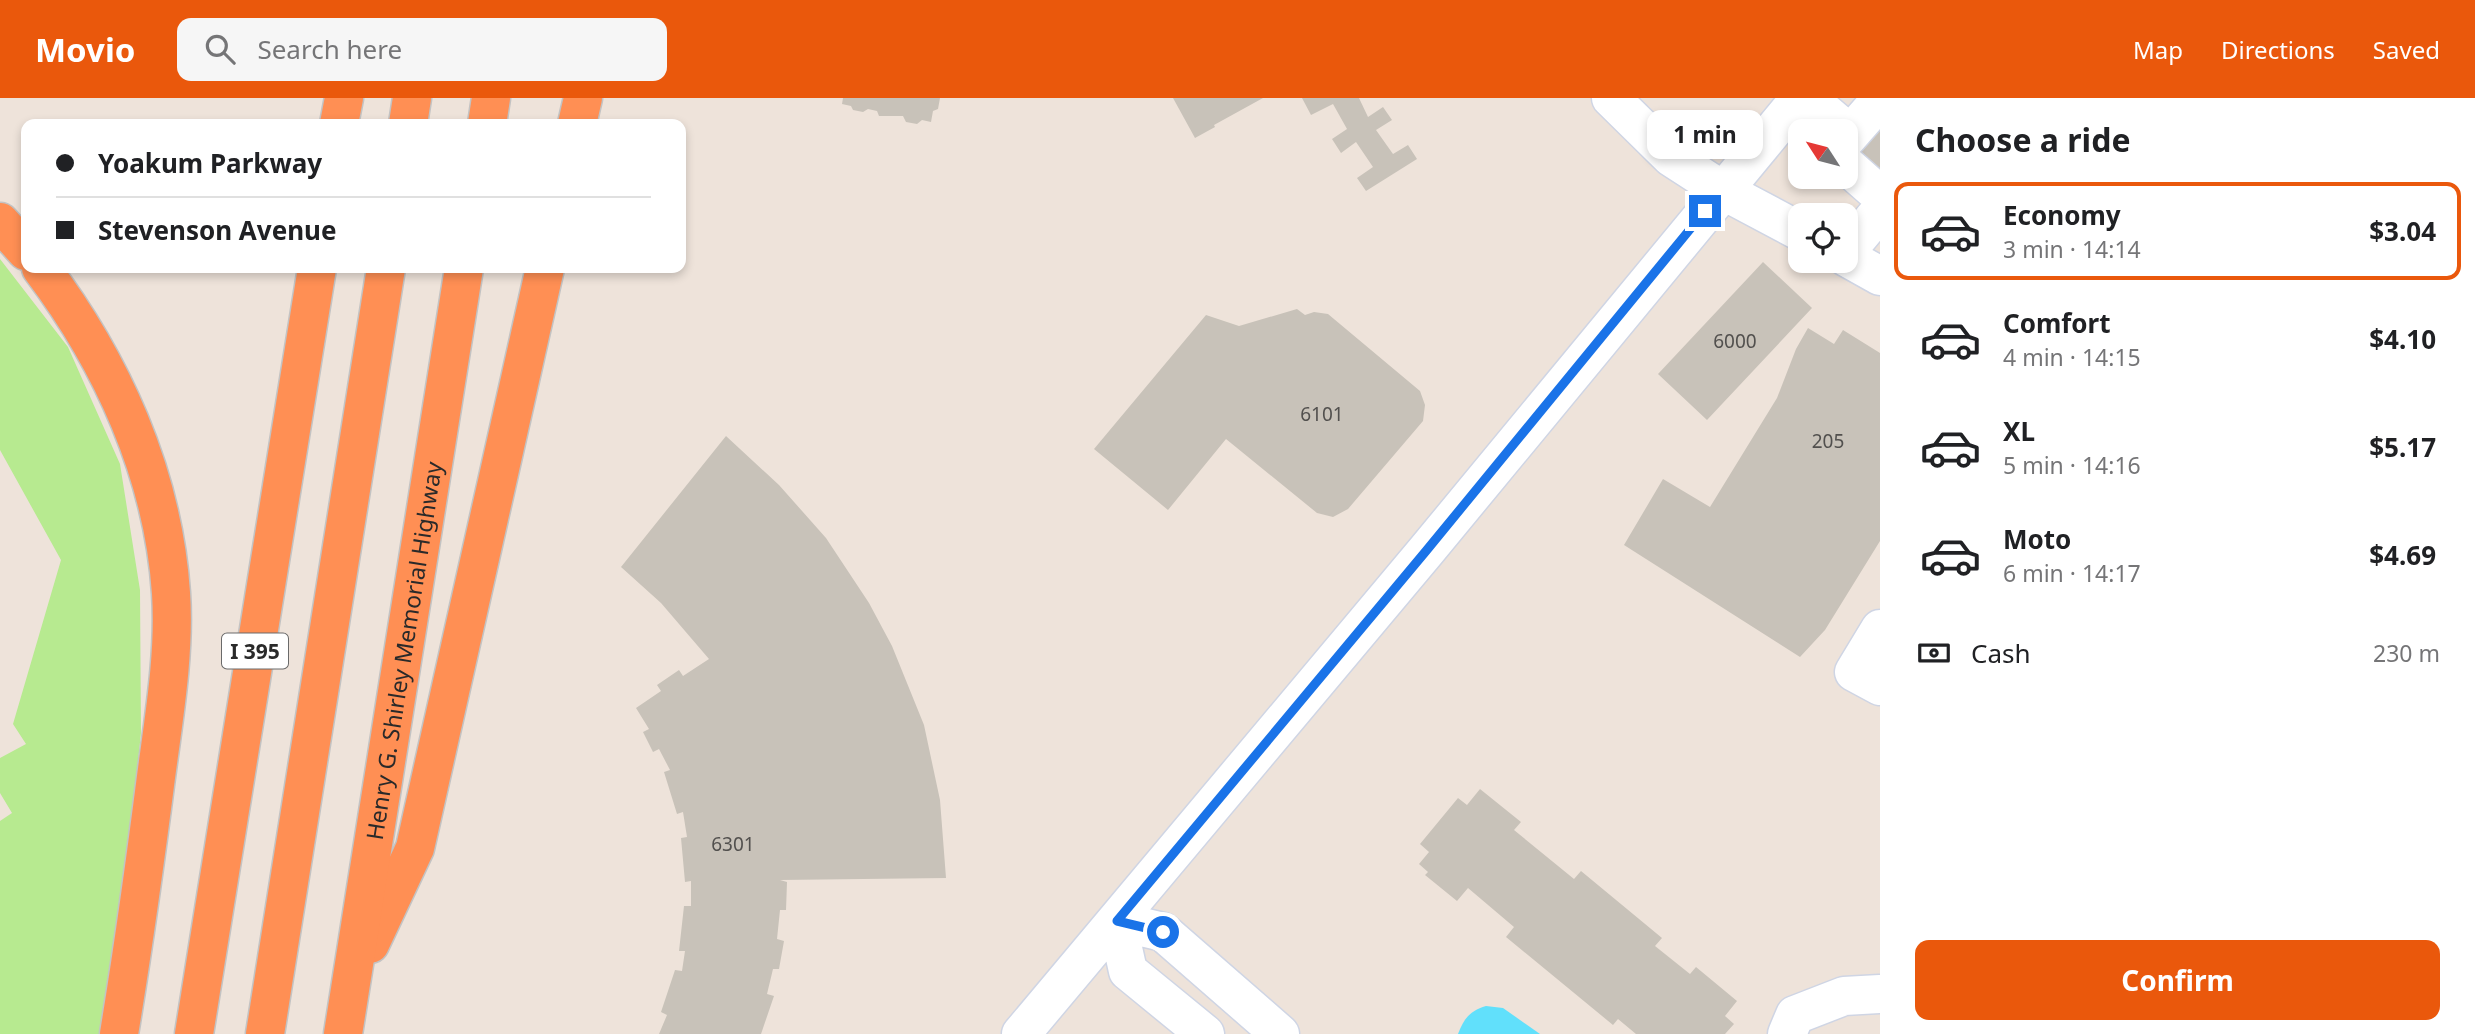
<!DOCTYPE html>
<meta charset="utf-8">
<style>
body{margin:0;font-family:"Noto Sans",sans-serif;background:#f6f6f6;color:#202124;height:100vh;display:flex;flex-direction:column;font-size:26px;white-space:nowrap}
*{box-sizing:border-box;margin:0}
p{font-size:23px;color:#757577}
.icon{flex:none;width:38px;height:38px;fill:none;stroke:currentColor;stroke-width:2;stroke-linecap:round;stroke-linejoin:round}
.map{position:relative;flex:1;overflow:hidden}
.drawer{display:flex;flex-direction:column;background:#fff;width:595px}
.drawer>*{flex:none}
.banner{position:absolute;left:21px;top:21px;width:665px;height:154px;border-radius:14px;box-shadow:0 4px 10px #0003;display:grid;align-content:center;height:154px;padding:0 35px;background:#fff}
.needle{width:46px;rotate:306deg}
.buttons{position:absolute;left:1788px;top:21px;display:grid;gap:14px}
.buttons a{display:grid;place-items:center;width:70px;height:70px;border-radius:14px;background:#fff;box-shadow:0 4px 10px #0003;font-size:35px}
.end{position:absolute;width:32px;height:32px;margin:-16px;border:9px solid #1a73e8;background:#fff;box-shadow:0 0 0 4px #fff}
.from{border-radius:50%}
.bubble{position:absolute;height:49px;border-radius:14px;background:#fff;box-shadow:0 4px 10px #0003;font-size:23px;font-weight:700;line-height:49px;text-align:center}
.banner b{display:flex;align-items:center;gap:24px;height:66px;font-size:26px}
.banner b+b{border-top:2px solid #e0e0e0}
.banner i{width:18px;height:18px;background:#202124}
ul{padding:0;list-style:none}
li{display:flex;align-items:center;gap:21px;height:98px;margin:0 14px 10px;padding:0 21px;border:4px solid transparent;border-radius:14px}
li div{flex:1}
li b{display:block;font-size:26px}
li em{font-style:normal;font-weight:700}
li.selected{border-color:#ea580c}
li>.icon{width:63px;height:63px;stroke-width:1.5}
h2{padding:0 35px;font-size:32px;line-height:84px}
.pay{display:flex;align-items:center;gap:18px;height:77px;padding:0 35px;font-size:26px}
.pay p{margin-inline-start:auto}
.button{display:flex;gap:14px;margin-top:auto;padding:14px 35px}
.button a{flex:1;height:80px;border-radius:14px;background:#ea580c;color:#fff;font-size:28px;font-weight:700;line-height:80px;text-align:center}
header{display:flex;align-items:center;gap:42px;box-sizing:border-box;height:98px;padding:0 35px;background:#ea580c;color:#fff}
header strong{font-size:33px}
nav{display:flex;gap:38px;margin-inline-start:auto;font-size:24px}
.search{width:490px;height:63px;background:#f6f6f6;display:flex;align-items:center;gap:18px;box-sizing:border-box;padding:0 24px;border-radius:14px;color:#757577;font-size:26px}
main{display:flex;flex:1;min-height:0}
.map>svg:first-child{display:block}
.green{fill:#b7ea90}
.water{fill:#61e0fb}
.building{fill:#c8c2b9}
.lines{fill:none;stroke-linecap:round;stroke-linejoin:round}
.minor-casing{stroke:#cfd5e4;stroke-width:41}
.highway-casing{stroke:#c3c3c3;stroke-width:41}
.minor{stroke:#fff;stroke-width:38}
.highway{stroke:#ff8f54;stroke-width:38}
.route{stroke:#1a73e8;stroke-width:9}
.labels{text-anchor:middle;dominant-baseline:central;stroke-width:6;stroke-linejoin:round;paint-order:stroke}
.number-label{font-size:19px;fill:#52504e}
.shield{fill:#fff;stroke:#6a6a6a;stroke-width:2}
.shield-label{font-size:21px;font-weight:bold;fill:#2a2a2a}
.street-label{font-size:23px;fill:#2a2a2a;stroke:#fff}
</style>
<header>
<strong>Movio</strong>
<div class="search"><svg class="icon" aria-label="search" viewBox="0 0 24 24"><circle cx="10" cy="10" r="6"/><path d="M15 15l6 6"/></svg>Search here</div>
<nav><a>Map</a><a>Directions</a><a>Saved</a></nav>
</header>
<main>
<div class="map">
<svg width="1880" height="936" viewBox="0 0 1880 936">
<rect width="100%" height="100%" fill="#eee3da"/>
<!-- green -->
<path class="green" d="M 0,161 L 68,249 L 120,366 L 140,492 L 141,635 L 119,845 L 112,936 L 0,936 L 0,723 L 12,715 L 0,695 L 0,660 L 26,646 L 13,626 L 61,462 L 0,352 Z"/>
<!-- water -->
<path class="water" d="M 1486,908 L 1503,910 L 1540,936 L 1458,936 C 1464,920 1470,913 1486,908 Z"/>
<!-- building -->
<path class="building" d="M 843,0 L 940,0 L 938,11 L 933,13 L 931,24 L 922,22 L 917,26 L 906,24 L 903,18 L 879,18 L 877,13 L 868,11 L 863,14 L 853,12 L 851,8 L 842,6 Z
M 1173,0 L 1263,0 L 1214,27 L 1215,29 L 1195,40 Z
M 1302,0 L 1359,0 L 1368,19 L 1383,9 L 1392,22 L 1376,32 L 1393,56 L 1408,47 L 1417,61 L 1366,93 L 1357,80 L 1373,69 L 1356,44 L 1341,55 L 1332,41 L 1347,31 L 1333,6 L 1311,17 Z
M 1880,27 L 1880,80 L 1854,56 Z
M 1763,164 L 1812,210 L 1707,322 L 1658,276 Z
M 1297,211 L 1305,217 L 1314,214 L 1328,216 L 1420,293 L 1425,307 L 1423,323 L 1348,411 L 1333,419 L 1317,415 L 1226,341 L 1168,412 L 1094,351 L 1206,217 L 1239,228 Z
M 1808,230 L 1834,246 L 1843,232 L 1880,255 L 1880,443 L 1825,532 L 1800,559 L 1624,447 L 1663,381 L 1710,409 L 1777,300 L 1796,251 Z
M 726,338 L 779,387 L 826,440 L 869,505 L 892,548 L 924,627 L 940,702 L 946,780 L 780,782 L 787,784 L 786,812 L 780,812 L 777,841 L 784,843 L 779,871 L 773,871 L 767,896 L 774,898 L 761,936 L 659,936 L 667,917 L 661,914 L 675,872 L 682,873 L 685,853 L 679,853 L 684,808 L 691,808 L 691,783 L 685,784 L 681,740 L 687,739 L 683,714 L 677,716 L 664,674 L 670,672 L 659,651 L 653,654 L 643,634 L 649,631 L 636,610 L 661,593 L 657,587 L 679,572 L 683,578 L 709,561 L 661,505 L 621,469 Z
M 1480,691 L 1521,724 L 1514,732 L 1574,781 L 1581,773 L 1662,840 L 1655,848 L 1690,876 L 1696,869 L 1737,903 L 1725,918 L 1734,926 L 1725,936 L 1636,936 L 1618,921 L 1613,927 L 1506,839 L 1514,829 L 1468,790 L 1457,803 L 1425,777 L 1428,774 L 1419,766 L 1429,754 L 1420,746 L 1458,700 L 1467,707 Z"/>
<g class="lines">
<!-- minor casing -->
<g class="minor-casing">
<path id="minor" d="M 1611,0 L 1671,59 L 1722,92 L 1801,134
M 1808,0 L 1850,36
M 1846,41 L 1880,2
M 1846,67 L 1880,97
M 1846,154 L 1880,113
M 1846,159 L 1880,178
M 1880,531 L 1854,574 L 1880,588
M 1117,823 L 1163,834 L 1280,936
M 1117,823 L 1128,873 L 1205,936
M 1021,936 L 1426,453 L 1800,0
M 1787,936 L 1795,917 L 1844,898 L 1880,896"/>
</g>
<!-- highway casing -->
<g class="highway-casing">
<g id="highway">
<path d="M 339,26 L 344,0"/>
<path d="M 408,26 L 412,0"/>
<path d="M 487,26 L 491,0"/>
<path d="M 577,26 L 583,0"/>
<path d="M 0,124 L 26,153"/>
<path d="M 41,170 C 112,264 163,376 171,495 C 175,555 164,619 156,679 C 145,765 133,851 119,936"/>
<path d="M 370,846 L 415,750 L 545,170"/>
<path d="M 194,936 L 317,170"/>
<path d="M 265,936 L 386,170"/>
<path id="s1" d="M 343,936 L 464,170"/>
</g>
</g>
<!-- minor -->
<use href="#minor" class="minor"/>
<!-- highway -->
<use href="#highway" class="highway"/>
</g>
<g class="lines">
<!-- route -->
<path class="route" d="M 1163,834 L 1117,823 L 1426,453 L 1705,113"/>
</g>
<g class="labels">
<!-- number labels -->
<g class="number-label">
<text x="1735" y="243">6000</text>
<text x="1322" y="316">6101</text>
<text x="1828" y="343">205</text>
<text x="733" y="746">6301</text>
</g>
<!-- shield labels -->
<rect class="shield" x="222" y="535.5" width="66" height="35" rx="5"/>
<g class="shield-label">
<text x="255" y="553">I 395</text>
</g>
<!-- street labels -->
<g class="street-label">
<text stroke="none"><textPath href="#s1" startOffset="388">Henry G. Shirley Memorial Highway</textPath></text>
</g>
</g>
</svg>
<div class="buttons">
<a><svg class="needle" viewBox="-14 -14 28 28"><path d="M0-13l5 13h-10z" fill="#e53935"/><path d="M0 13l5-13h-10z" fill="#757577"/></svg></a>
<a><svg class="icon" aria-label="locate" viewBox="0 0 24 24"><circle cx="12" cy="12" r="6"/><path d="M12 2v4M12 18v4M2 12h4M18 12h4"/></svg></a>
</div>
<i class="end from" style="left:1163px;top:834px"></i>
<i class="end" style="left:1705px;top:113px"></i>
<div class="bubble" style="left:1647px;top:12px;width:116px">1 min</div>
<div class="banner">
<b><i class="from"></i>Yoakum Parkway</b>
<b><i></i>Stevenson Avenue</b>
</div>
</div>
<section class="drawer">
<h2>Choose a ride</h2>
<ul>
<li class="selected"><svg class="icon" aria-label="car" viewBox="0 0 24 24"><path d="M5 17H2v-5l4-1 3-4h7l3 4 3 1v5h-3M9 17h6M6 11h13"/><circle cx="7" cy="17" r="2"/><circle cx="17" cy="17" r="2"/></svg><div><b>Economy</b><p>3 min · 14:14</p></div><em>$3.04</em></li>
<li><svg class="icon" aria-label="car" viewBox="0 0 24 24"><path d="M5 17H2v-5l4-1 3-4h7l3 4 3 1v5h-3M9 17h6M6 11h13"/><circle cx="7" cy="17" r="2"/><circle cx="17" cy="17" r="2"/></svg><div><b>Comfort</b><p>4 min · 14:15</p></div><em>$4.10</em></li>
<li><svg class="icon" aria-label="car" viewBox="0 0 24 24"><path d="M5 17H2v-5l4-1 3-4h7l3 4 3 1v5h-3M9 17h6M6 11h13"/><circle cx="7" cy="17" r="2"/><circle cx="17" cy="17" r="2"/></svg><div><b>XL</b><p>5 min · 14:16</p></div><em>$5.17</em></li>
<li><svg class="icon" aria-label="car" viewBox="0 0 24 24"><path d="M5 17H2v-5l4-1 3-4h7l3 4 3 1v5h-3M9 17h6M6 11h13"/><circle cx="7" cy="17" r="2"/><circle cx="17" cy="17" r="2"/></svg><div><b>Moto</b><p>6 min · 14:17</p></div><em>$4.69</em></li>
</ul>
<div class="pay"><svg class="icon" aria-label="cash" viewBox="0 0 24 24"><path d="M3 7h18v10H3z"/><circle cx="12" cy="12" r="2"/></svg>Cash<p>230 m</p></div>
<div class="button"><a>Confirm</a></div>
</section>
</main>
